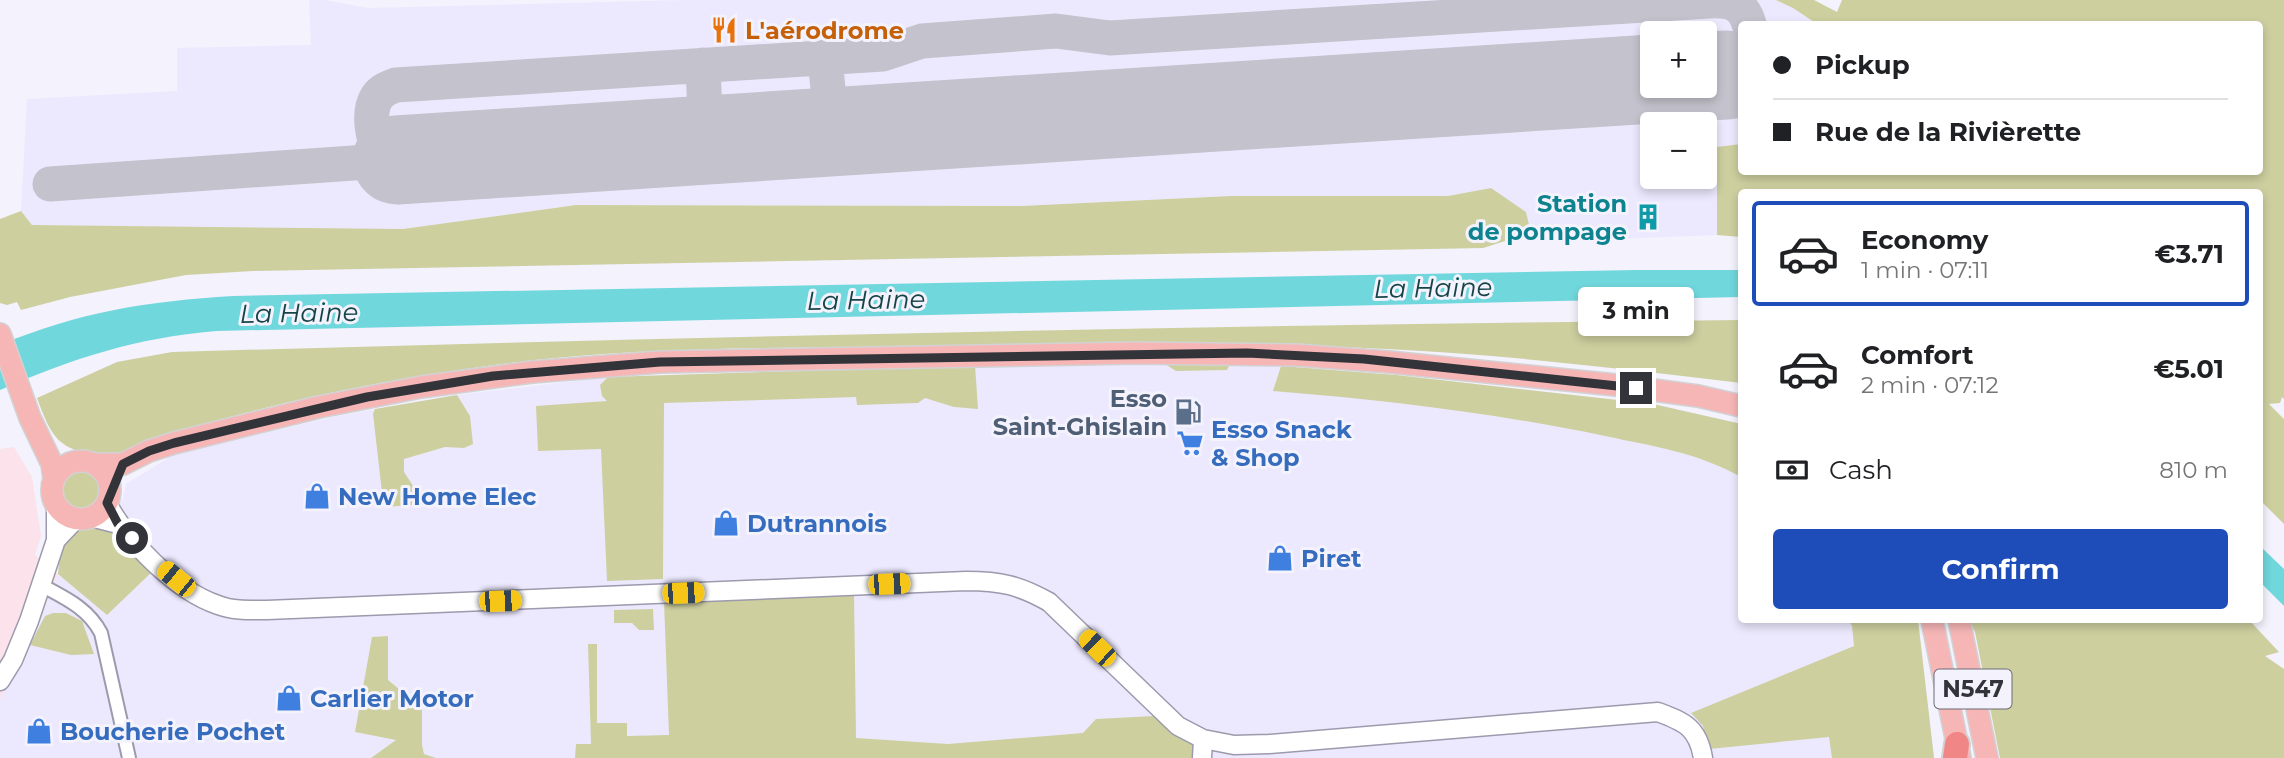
<!DOCTYPE html>
<meta charset="utf-8">
<style>
body{margin:0;font-family:Montserrat,sans-serif;background:#f2f2f2;color:#202124;height:100vh;display:flex;flex-direction:column;font-size:26px;white-space:nowrap}
*{box-sizing:border-box;margin:0}
p{font-size:23px;color:#757577}
.icon{flex:none;width:38px;height:38px;fill:none;stroke:currentColor;stroke-width:2;stroke-linecap:round;stroke-linejoin:round}
.map{position:relative;flex:1;overflow:hidden}
.side{position:absolute;left:1738px;top:189px;width:525px;height:434px;display:flex;flex-direction:column;background:#fff;border-radius:7px;box-shadow:0 4px 10px #0003}
.side>*{flex:none}
.top-card{position:absolute;left:1738px;top:21px;width:525px;height:154px;border-radius:7px;box-shadow:0 4px 10px #0003;display:grid;align-content:center;height:154px;padding:0 35px;background:#fff}
.controls{position:absolute;left:1640px;top:21px;display:grid;gap:14px}
.controls a{display:grid;place-items:center;width:77px;height:77px;border-radius:7px;background:#fff;box-shadow:0 4px 10px #0003;font-size:35px}
.end{position:absolute;width:32px;height:32px;margin:-16px;border:9px solid #33333a;background:#fff;box-shadow:0 0 0 4px #fff}
.from{border-radius:50%}
.bubble{position:absolute;height:49px;border-radius:7px;background:#fff;box-shadow:0 4px 10px #0003;font-size:23px;font-weight:700;line-height:49px;text-align:center}
.car{position:absolute;width:21px;height:42px;margin:-21px -10px;border-radius:9px;box-shadow:0 0 5px 2px #0007;background:linear-gradient(#f5c518 24%,#345 0 40%,#f5c518 0 76%,#345 0 86%,#f5c518 0)}
.top-card b{display:flex;align-items:center;gap:24px;height:66px;font-size:26px}
.top-card b+b{border-top:2px solid #e0e0e0}
.top-card i{width:18px;height:18px;background:#202124}
ul{padding:12px 0 0;list-style:none}
li{display:flex;align-items:center;gap:21px;height:105px;margin:0 14px 10px;padding:0 21px;border:4px solid transparent;border-radius:7px}
li div{flex:1}
li b{display:block;font-size:26px}
li em{font-style:normal;font-weight:700}
li.selected{border-color:#1e4dba}
li>.icon{width:63px;height:63px;stroke-width:1.5}
.pay{display:flex;align-items:center;gap:18px;height:77px;padding:0 35px;font-size:26px}
.pay p{margin-inline-start:auto}
.cta{display:flex;gap:14px;margin-top:auto;padding:14px 35px}
.cta a{flex:1;height:80px;border-radius:7px;background:#1e4dba;color:#fff;font-size:28px;font-weight:700;line-height:80px;text-align:center}
.map>svg:first-child{display:block}
.commercial{fill:#fbe2eb}
.built{fill:#ece9fe;fill-rule:evenodd}
.green{fill:#cdcf9f}
.water{fill:#70d7dc}
.lines{fill:none;stroke-linecap:round;stroke-linejoin:round}
.taxiway{stroke:#c4c2cc;stroke-width:35}
.runway{stroke:#c4c2cc;stroke-width:89}
.street-casing{stroke:#9c9aac;stroke-width:16}
.secondary-casing{stroke:#9c9aac;stroke-width:21}
.primary-casing{stroke:#d2d2d4;stroke-width:24}
.highway-casing{stroke:#d2d2d4;stroke-width:28}
.street{stroke:#fff;stroke-width:12}
.secondary{stroke:#fff;stroke-width:18}
.primary{stroke:#f6b6b6;stroke-width:21}
.highway{stroke:#f08685;stroke-width:24}
.route{stroke:#33333a;stroke-width:9}
.labels{text-anchor:middle;dominant-baseline:central;stroke-width:6;stroke-linejoin:round;paint-order:stroke}
.shield{fill:#f3f2fd;stroke:#6d6c74;stroke-width:2}
.shield-label{font-size:23px;font-weight:bold;fill:#33333a}
.food-label{font-size:24px;font-weight:bold;fill:#c56008;stroke:#f3f2fd;text-anchor:start}
.culture-label{font-size:24px;font-weight:bold;fill:#0d838f;stroke:#f3f2fd;text-anchor:end}
.service-label{font-size:24px;font-weight:bold;fill:#4e5e75;stroke:#f3f2fd;text-anchor:end}
.shop-label{font-size:24px;font-weight:bold;fill:#366cbe;stroke:#f3f2fd;text-anchor:start}
.water-label{font-size:26px;font-style:italic;fill:#154447;stroke:#f3f2fd}
</style>
<div class="map">
<svg width="2284" height="758" viewBox="0 0 2284 758">
<rect width="100%" height="100%" fill="#f3f2fd"/>
<!-- commercial -->
<path class="commercial" d="M 14,447 L 32,477 L 41,536 L 35,555 L 107,615 L 0,758 L 0,449 Z"/>
<!-- built -->
<path class="built" d="M 309,0 L 324,0 L 369,8 L 685,0 L 1776,0 L 1793,8 L 1817,24 L 1741,24 L 1741,144 L 1717,148 L 1717,235 L 1540,242 L 1531,233 L 1526,212 L 1490,188 L 1448,196 L 1231,196 L 1021,206 L 576,205 L 403,229 L 256,229 L 32,225 L 21,211 L 27,99 L 177,91 L 177,48 L 311,45 ZM 1652,33 L 1704,33 L 1704,86 L 1652,86 ZM 1652,124 L 1704,124 L 1704,177 L 1652,177 Z
M 1165,364 L 1281,366 L 1396,375 L 1653,404 L 1737,423 L 1741,426 L 1741,620 L 1918,620 L 1934,758 L 0,758 L 0,699 L 30,645 L 58,574 L 59,556 L 84,527 L 104,526 L 123,499 L 126,484 L 175,454 L 337,416 L 448,396 L 608,377 L 975,365 Z"/>
<!-- green -->
<path class="green" d="M 1776,0 L 1814,0 L 1837,12 L 1842,0 L 2284,0 L 2284,399 L 2282,397 L 2280,403 L 2269,404 L 2284,419 L 2284,524 L 2259,499 L 2259,192 L 1741,192 L 1741,237 L 1717,235 L 1717,147 L 1741,144 L 1741,172 L 2259,172 L 2259,24 L 1817,24 L 1793,8 Z
M 1491,188 L 1526,212 L 1531,233 L 1483,248 L 253,271 L 186,275 L 70,297 L 21,310 L 17,302 L 7,305 L 0,303 L 0,219 L 21,211 L 32,225 L 403,229 L 576,205 L 1021,206 L 1231,196 L 1448,196 Z
M 1741,320 L 1741,383 C 1616,368 1491,353 1365,348 C 1224,342 1084,345 943,347 C 791,348 638,345 487,366 C 405,377 325,392 245,413 C 217,420 188,428 161,438 C 141,445 125,457 103,455 C 58,452 51,436 37,398 L 117,362 L 172,352 C 695,337 1218,325 1741,320 Z
M 1165,364 L 1230,364 L 1227,370 L 1176,371 Z
M 975,365 L 978,409 L 954,407 L 925,398 L 918,403 L 857,405 L 856,397 L 664,403 L 663,579 L 607,581 L 601,449 L 538,451 L 536,406 L 607,401 L 602,396 L 600,385 L 608,377 Z
M 1281,366 L 1396,375 L 1653,404 L 1737,423 L 1741,424 L 1741,477 C 1699,453 1652,446 1605,436 C 1495,413 1384,400 1273,391 Z
M 457,395 L 470,416 L 473,444 L 464,448 L 445,447 L 404,459 L 404,472 L 421,498 L 421,504 L 387,507 L 383,501 L 373,414 L 375,409 Z
M61 491a20 20 0 1 1 40 0a20 20 0 1 1-40 0Z
M 104,526 L 121,537 L 154,570 L 107,615 L 58,574 C 61,541 69,527 104,526 Z
M 854,593 L 856,738 L 948,744 L 1083,733 L 1096,719 L 1154,716 L 1203,746 L 1204,758 L 575,758 L 576,744 L 591,744 L 588,644 L 597,644 L 597,723 L 627,723 L 627,736 L 669,735 L 664,602 Z
M 653,609 L 654,630 L 639,630 L 632,623 L 614,623 L 614,610 Z
M 53,613 L 66,613 L 82,621 L 94,654 L 71,655 L 30,645 L 45,616 Z
M 1849,620 L 1918,620 L 1934,758 L 1832,758 L 1829,737 L 1709,749 L 1703,726 L 1691,713 L 1854,646 L 1852,626 Z
M 1969,620 L 2249,620 L 2279,652 L 2265,656 L 2284,669 L 2284,758 L 2000,758 L 1975,632 Z
M 388,636 L 388,680 L 422,708 L 422,745 L 424,754 L 436,758 L 371,758 L 396,740 L 355,732 L 372,637 Z"/>
<!-- water -->
<path class="water" d="M 1637,270 L 1741,270 L 1741,297 L 216,331 C 135,338 74,358 0,390 L 0,345 C 78,312 149,301 233,296 Z
M 2259,545 L 2284,569 L 2284,606 L 2259,581 Z"/>
<g class="lines">
<!-- taxiway -->
<path class="taxiway" d="M 825,57 L 832,132
M 703,65 L 706,140
M 1727,75 L 1741,67
M 397,160 C 392,158 386,156 382,152 C 371,140 368,111 377,97 C 382,90 388,88 396,85 L 883,54 L 922,41 L 1056,31 L 1110,38 L 1709,1 C 1730,0 1743,3 1749,24
M 50,184 L 397,160"/>
<!-- runway -->
<path class="runway" d="M 1704,76 L 1727,75
M 397,160 L 1652,79"/>
<!-- street casing -->
<g class="street-casing">
<path id="street" d="M 41,585 C 65,598 88,608 101,633 L 129,758"/>
</g>
<!-- secondary casing -->
<g class="secondary-casing">
<path id="secondary" d="M 107,503 C 127,541 176,591 218,605 C 233,611 251,610 267,610 L 966,581 C 1000,581 1019,585 1049,602 L 1178,726 L 1203,739 L 1234,745 L 1269,744 L 1658,712 C 1685,722 1698,728 1703,758
M 91,517 L 118,524
M 56,540 L 77,518
M 0,681 L 13,660 L 29,621 L 56,540 L 56,505
M 1202,758 L 1203,739"/>
</g>
<!-- primary casing -->
<g class="primary-casing">
<path id="primary" d="M 0,334 L 30,418 L 52,464 L 54,479
M52 490a29 29 0 1 1 58 0a29 29 0 1 1-58 0Z
M 95,464 L 123,464 L 149,451 L 174,443 L 319,407 L 421,387 L 532,372 L 660,362 L 1136,353 L 1296,355 L 1389,362 L 1616,385 L 1698,396 L 1741,406
M 1932,620 L 1960,758
M 1959,620 L 1987,758"/>
</g>
<!-- highway casing -->
<g class="highway-casing">
<path id="highway" d="M 1955,758 L 1957,744"/>
</g>
<!-- street -->
<use href="#street" class="street"/>
<!-- secondary -->
<use href="#secondary" class="secondary"/>
<!-- primary -->
<use href="#primary" class="primary"/>
<!-- highway -->
<use href="#highway" class="highway"/>
</g>
<g class="lines">
<!-- route -->
<path class="route" d="M 132,538 L 118,524 L 107,503 L 123,464 L 149,451 L 174,443 L 367,397 L 493,376 L 660,362 L 1247,353 L 1364,359 L 1636,388"/>
</g>
<!-- icons -->
<defs>
<g id="restaurant-bare" transform="scale(2.1)"><path d="M-5-6h1v4h1v-4h1v4h1v-4h1v5L-1.5 .5V6h-2V.5L-5-1ZM5-6V6H3V1.5H1.5Q1.5-4 5-6Z" fill="#e8710a" stroke="#f3f2fd" stroke-width="2.5" paint-order="stroke"/></g>
<g id="building-bare" transform="scale(2.1)"><path d="M-4-6H4V6H1V3H-1V6H-4ZM-2.5-4.3h1.7v1.8h-1.7ZM.8-4.3h1.7v1.8H.8ZM-2.5-1h1.7V.8h-1.7ZM.8-1h1.7V.8H.8Z" fill="#0f9aa8" stroke="#f3f2fd" stroke-width="2.5" paint-order="stroke"/></g>
<g id="fuel-bare" transform="scale(2.1)"><path d="M-5.5-6h7V0h2V4h1.3V-2.5L3-4.5l.8-.8L6-3V5H2.5V1h-1V6h-7ZM-4.2-4.7v3.2H.2V-4.7Z" fill="#5c6f8a" stroke="#f3f2fd" stroke-width="2.5" paint-order="stroke"/></g>
<g id="supermarket-bare" transform="scale(2.1)"><path d="M-6-5.5h2.5l.6 2H6L4.5 2H-2.5L-4.4-4H-6ZM-1.5 3.2a1.3 1.3 0 1 0 .1 0ZM3 3.2a1.3 1.3 0 1 0 .1 0Z" fill="#3f7fe0" stroke="#f3f2fd" stroke-width="2.5" paint-order="stroke"/></g>
<g id="shop-bare" transform="scale(2.1)"><path d="M-5-2.5h2.3a2.7 3.5 0 0 1 5.4 0H5L5.5 6h-11ZM-1.5-2.5h3a1.5 2.3 0 0 0-3 0Z" fill="#3f7fe0" stroke="#f3f2fd" stroke-width="2.5" paint-order="stroke"/></g>
</defs>
<g fill-rule="evenodd">
<use href="#restaurant-bare" x="724" y="30"/>
<use href="#building-bare" x="1648" y="217"/>
<use href="#fuel-bare" x="1188" y="412"/>
<use href="#supermarket-bare" x="1190" y="443"/>
<use href="#shop-bare" x="317" y="496"/>
<use href="#shop-bare" x="726" y="523"/>
<use href="#shop-bare" x="1280" y="558"/>
<use href="#shop-bare" x="289" y="698"/>
<use href="#shop-bare" x="39" y="731"/>
</g>
<g class="labels">
<!-- shield labels -->
<rect class="shield" x="1934.5" y="669.5" width="77" height="39" rx="5"/>
<g class="shield-label">
<text x="1973" y="689">N547</text>
</g>
<!-- food labels -->
<g class="food-label">
<text x="745" y="30">L'aérodrome</text>
</g>
<!-- culture labels -->
<g class="culture-label">
<text x="1627" y="203">Station<tspan x="1627" dy="28">de pompage</tspan></text>
</g>
<!-- service labels -->
<g class="service-label">
<text x="1167" y="398">Esso<tspan x="1167" dy="28">Saint-Ghislain</tspan></text>
</g>
<!-- shop labels -->
<g class="shop-label">
<text x="1211" y="429">Esso Snack<tspan x="1211" dy="28">&amp; Shop</tspan></text>
<text x="338" y="496">New Home Elec</text>
<text x="747" y="523">Dutrannois</text>
<text x="1301" y="558">Piret</text>
<text x="310" y="698">Carlier Motor</text>
<text x="60" y="731">Boucherie Pochet</text>
</g>
<!-- water labels -->
<g class="water-label">
<text transform="translate(1433 288) rotate(-1)">La Haine</text>
<text transform="translate(866 300) rotate(-1)">La Haine</text>
<text transform="translate(299 313) rotate(-1)">La Haine</text>
</g>
</g>
</svg>
<div class="controls">
<a>+</a>
<a>−</a>
</div>
<i class="end from" style="left:132px;top:538px"></i>
<i class="end" style="left:1636px;top:388px"></i>
<div class="bubble" style="left:1578px;top:287px;width:116px">3 min</div>
<i class="car" style="left:176px;top:579px;rotate:309deg"></i>
<i class="car" style="left:889px;top:584px;rotate:88deg"></i>
<i class="car" style="left:683px;top:593px;rotate:88deg"></i>
<i class="car" style="left:500px;top:601px;rotate:88deg"></i>
<i class="car" style="left:1097px;top:648px;rotate:314deg"></i>
<div class="top-card">
<b><i class="from"></i>Pickup</b>
<b><i></i>Rue de la Rivièrette</b>
</div>
<section class="side">
<ul>
<li class="selected"><svg class="icon" aria-label="car" viewBox="0 0 24 24"><path d="M5 17H2v-5l4-1 3-4h7l3 4 3 1v5h-3M9 17h6M6 11h13"/><circle cx="7" cy="17" r="2"/><circle cx="17" cy="17" r="2"/></svg><div><b>Economy</b><p>1 min · 07:11</p></div><em>€3.71</em></li>
<li><svg class="icon" aria-label="car" viewBox="0 0 24 24"><path d="M5 17H2v-5l4-1 3-4h7l3 4 3 1v5h-3M9 17h6M6 11h13"/><circle cx="7" cy="17" r="2"/><circle cx="17" cy="17" r="2"/></svg><div><b>Comfort</b><p>2 min · 07:12</p></div><em>€5.01</em></li>
</ul>
<div class="pay"><svg class="icon" aria-label="cash" viewBox="0 0 24 24"><path d="M3 7h18v10H3z"/><circle cx="12" cy="12" r="2"/></svg>Cash<p>810 m</p></div>
<div class="cta"><a>Confirm</a></div>
</section>
</div>
